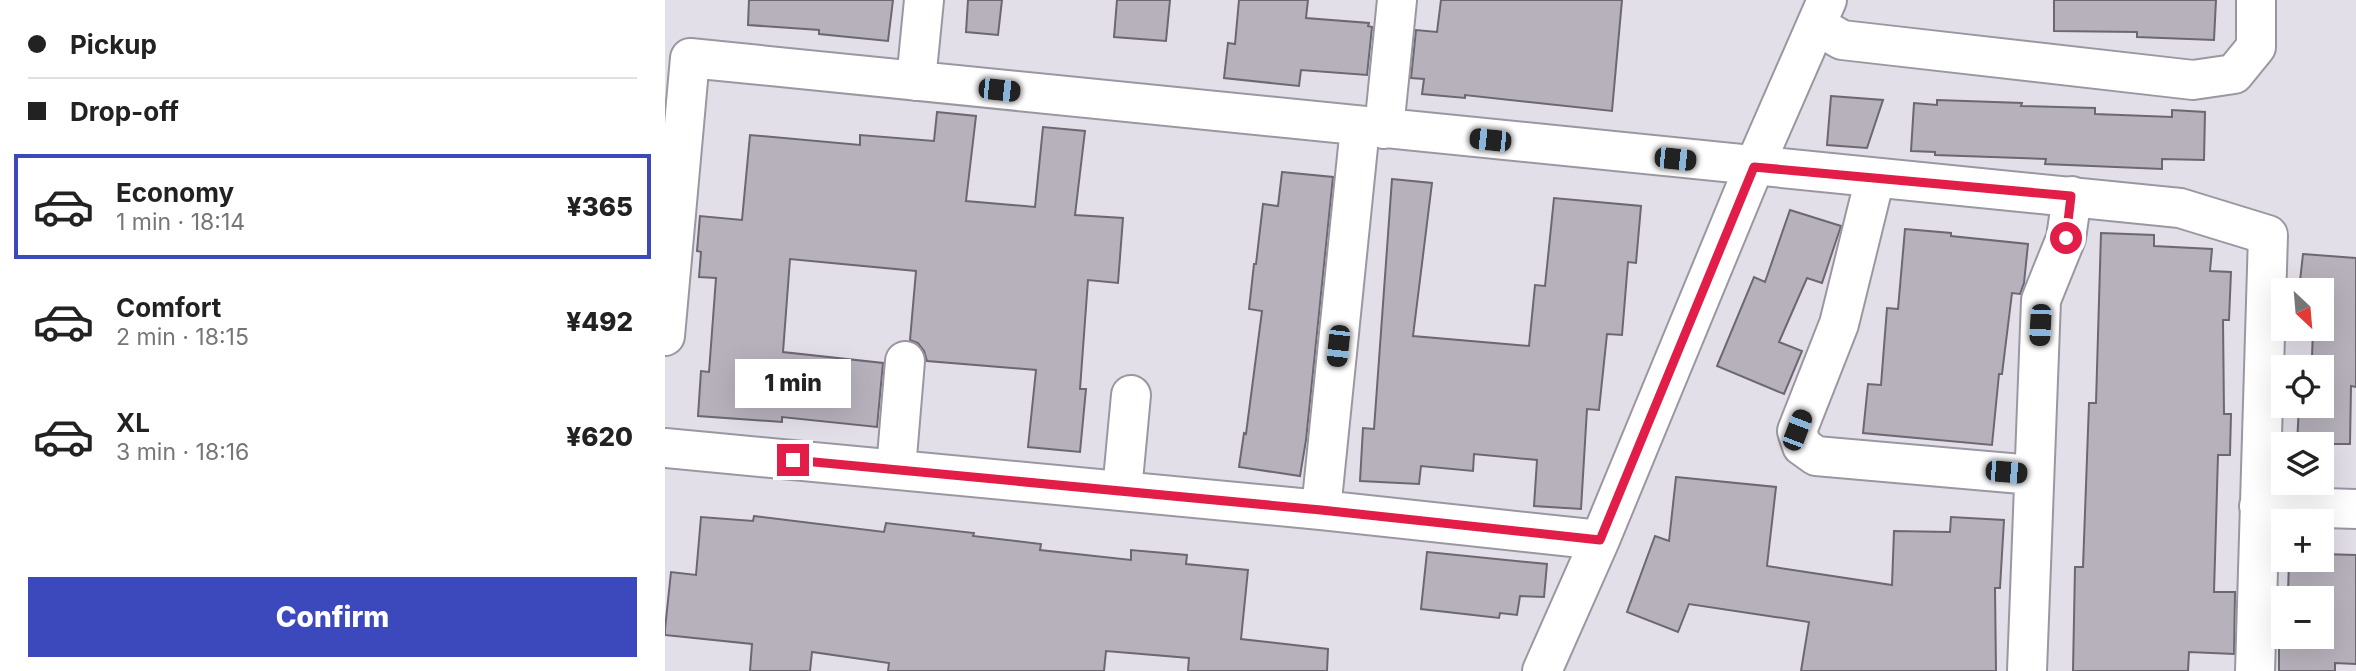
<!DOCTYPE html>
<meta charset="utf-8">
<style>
body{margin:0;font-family:Inter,sans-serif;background:#f2f2f2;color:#222;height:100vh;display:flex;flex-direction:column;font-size:26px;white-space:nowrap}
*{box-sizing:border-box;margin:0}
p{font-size:23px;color:#767676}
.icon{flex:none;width:38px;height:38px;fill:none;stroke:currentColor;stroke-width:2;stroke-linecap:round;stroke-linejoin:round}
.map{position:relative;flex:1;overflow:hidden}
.panel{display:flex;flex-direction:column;background:#fff;width:665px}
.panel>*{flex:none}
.guide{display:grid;align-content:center;height:154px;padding:0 28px;background:#fff}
.needle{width:46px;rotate:154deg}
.tools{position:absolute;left:1606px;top:278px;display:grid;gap:14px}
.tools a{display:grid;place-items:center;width:63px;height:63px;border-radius:0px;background:#fff;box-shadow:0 7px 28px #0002;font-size:35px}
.end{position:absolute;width:32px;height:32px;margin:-16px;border:9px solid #e11d48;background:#fff;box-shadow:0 0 0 4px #fff}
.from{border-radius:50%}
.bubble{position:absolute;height:49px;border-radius:0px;background:#fff;box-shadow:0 7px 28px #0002;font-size:23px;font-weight:800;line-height:49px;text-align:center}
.car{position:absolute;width:21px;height:42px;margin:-21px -10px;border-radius:9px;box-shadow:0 0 5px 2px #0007;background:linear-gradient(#222 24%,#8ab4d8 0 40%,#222 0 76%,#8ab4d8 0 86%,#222 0)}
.guide b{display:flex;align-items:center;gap:24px;height:66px;font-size:26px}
.guide b+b{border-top:2px solid #e0e0e0}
.guide i{width:18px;height:18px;background:#222}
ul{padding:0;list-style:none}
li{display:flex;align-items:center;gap:21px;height:105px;margin:0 14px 10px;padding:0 14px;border:4px solid transparent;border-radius:0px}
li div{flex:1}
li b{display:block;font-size:26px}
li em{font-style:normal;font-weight:800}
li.active{border-color:#3b49bc}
li>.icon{width:63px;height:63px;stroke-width:1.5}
.cta{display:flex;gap:14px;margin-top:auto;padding:14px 28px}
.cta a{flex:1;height:80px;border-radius:0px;background:#3b49bc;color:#fff;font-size:28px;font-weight:800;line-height:80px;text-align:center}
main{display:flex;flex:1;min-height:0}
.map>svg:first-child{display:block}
.building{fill:#b6b1bb;stroke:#6c6771;stroke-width:2;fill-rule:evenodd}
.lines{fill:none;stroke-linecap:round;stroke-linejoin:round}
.street-casing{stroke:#9b97a1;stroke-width:42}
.street{stroke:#fff;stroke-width:38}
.route{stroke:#e11d48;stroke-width:9}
</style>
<main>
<section class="panel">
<div class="guide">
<b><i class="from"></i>Pickup</b>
<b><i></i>Drop-off</b>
</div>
<ul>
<li class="active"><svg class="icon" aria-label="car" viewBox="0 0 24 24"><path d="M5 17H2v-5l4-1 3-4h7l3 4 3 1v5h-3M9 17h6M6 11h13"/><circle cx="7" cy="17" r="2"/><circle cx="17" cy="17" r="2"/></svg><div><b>Economy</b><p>1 min · 18:14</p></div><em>¥365</em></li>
<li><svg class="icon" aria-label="car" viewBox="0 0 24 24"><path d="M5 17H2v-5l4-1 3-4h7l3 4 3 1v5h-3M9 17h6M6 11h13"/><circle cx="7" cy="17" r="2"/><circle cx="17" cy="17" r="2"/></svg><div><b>Comfort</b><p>2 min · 18:15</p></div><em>¥492</em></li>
<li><svg class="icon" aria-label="car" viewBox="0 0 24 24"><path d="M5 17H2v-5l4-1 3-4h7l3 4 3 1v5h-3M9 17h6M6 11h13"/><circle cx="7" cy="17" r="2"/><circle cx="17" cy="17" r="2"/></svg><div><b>XL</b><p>3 min · 18:16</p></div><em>¥620</em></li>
</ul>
<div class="cta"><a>Confirm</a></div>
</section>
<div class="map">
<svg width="1691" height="671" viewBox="0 0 1691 671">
<rect width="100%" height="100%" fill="#e3dfe9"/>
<!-- building -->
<path class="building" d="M 84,0 L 228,0 L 223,41 L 154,34 L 154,30 L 83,25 Z
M 303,0 L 337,0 L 333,35 L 301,32 Z
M 452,0 L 505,0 L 501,41 L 449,37 Z
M 574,0 L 643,0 L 641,18 L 704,23 L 703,26 L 707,27 L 702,75 L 636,70 L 634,86 L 559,78 L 563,43 L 570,44 Z
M 776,0 L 957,0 L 947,111 L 800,95 L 800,98 L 757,94 L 759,79 L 746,78 L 751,30 L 772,32 Z
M 1389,0 L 1551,0 L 1549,40 L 1472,37 L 1472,32 L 1389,31 Z
M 1166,96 L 1218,100 L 1202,148 L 1162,145 Z
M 1272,100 L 1357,103 L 1356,106 L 1430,108 L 1430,114 L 1507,117 L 1507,110 L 1540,112 L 1539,160 L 1497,159 L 1497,169 L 1380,164 L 1381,159 L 1270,155 L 1270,152 L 1246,151 L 1249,103 L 1272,105 Z
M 272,112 L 311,116 L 301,201 L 370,207 L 378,127 L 420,131 L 410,215 L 458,218 L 453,283 L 423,280 L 415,389 L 421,389 L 415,452 L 363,447 L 371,370 L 262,361 L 259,351 L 253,343 L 245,340 L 251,271 L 177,264 L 125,259 L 118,352 L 218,363 L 212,427 L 117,417 L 117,422 L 33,416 L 36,371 L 44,372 L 51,278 L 34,277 L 36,252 L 32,251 L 35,216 L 77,220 L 85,135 L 195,145 L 195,135 L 269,141 Z
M 617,172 L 668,177 L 641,440 L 635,476 L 574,467 L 579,433 L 581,434 L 597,311 L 584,309 L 589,264 L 591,264 L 598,204 L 613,206 Z
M 727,179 L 767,183 L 748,336 L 864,346 L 870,285 L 880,286 L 889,198 L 976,206 L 971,263 L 963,262 L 957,335 L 942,334 L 934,410 L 922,409 L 916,509 L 869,506 L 872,460 L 809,454 L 808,471 L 756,466 L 754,484 L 695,481 L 698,428 L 709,429 Z
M 1125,210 L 1176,226 L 1157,283 L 1142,278 L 1114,342 L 1137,351 L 1119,394 L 1052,366 L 1089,277 L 1100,282 Z
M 1240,229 L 1286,233 L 1286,236 L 1363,244 L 1359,283 L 1355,294 L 1347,293 L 1337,374 L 1334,374 L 1327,445 L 1198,433 L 1203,384 L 1216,385 L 1222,308 L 1233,309 Z
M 1436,233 L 1489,235 L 1489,246 L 1547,249 L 1545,271 L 1566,272 L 1564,320 L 1558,320 L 1559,414 L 1566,414 L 1565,455 L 1553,455 L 1549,592 L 1570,592 L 1569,654 L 1524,652 L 1523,671 L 1408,671 L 1410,567 L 1418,567 L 1424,403 L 1431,403 Z
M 1638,254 L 1691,258 L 1691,387 L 1686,386 L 1685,444 L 1632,444 L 1634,406 L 1657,406 L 1657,368 L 1635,368 L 1636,356 L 1647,357 L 1648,329 L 1657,329 L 1657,290 L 1634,290 Z
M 1011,477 L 1111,487 L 1102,566 L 1227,585 L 1229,531 L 1285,532 L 1286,517 L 1339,520 L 1335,588 L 1330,588 L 1331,671 L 1136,671 L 1144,622 L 1024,604 L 1013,632 L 962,612 L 990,536 L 1004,541 Z
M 89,516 L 219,532 L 221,523 L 309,533 L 308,536 L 376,544 L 375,550 L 466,560 L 466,550 L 522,555 L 521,564 L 583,570 L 576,639 L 663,649 L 662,671 L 523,671 L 524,658 L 441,651 L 439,671 L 223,671 L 224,663 L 147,652 L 145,671 L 85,671 L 87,644 L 0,635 L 0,629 L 6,572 L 31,575 L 36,517 L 88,521 Z
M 762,552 L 882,564 L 879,597 L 855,596 L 852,615 L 835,613 L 834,618 L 756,609 Z
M 1657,554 L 1691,555 L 1691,664 L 1670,663 L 1670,671 L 1614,671 L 1614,594 L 1623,594 L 1624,560 L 1657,560 ZM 1619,598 L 1657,598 L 1657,637 L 1619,637 Z"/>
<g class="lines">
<!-- street casing -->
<g class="street-casing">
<path id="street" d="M 1151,25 L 1177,40 L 1528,80 L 1569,74 L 1591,47 L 1591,0
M 251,81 L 259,0
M 719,129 L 732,0
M 1210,178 L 1174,324 L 1132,431 L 1137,446 L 1151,456 L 1368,475
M 0,336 L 25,58 L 1515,208 L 1603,235 L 1590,671
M 0,448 L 656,510 L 935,540
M 231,469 L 240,361
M 457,491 L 466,395
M 1594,506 L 1691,509
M 656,510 L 695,127
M 877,671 L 935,540 L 1089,167 L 1162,0
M 1362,671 L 1376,300 L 1401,238 L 1407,196"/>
</g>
<!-- street -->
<use href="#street" class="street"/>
</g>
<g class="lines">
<!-- route -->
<path class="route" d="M 128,460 L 656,510 L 935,540 L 1089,167 L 1406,196 L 1401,238"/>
</g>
</svg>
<div class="tools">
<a><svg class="needle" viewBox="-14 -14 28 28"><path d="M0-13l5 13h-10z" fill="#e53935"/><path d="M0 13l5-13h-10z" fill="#767676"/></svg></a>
<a><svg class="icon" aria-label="locate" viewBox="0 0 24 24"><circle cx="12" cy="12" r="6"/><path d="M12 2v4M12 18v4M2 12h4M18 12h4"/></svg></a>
<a><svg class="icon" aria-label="layers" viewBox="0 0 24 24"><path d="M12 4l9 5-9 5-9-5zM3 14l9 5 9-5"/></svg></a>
<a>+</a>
<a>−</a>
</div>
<i class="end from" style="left:1401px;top:238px"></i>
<i class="end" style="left:128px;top:460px"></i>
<div class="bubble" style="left:70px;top:359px;width:116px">1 min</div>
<i class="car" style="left:334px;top:90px;rotate:96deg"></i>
<i class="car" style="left:825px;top:140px;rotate:276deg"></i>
<i class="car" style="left:1010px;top:159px;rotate:96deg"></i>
<i class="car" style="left:1375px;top:325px;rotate:183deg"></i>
<i class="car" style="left:673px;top:346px;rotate:186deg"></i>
<i class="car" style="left:1132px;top:430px;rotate:21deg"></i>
<i class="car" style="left:1341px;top:472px;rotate:95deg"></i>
</div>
</main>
